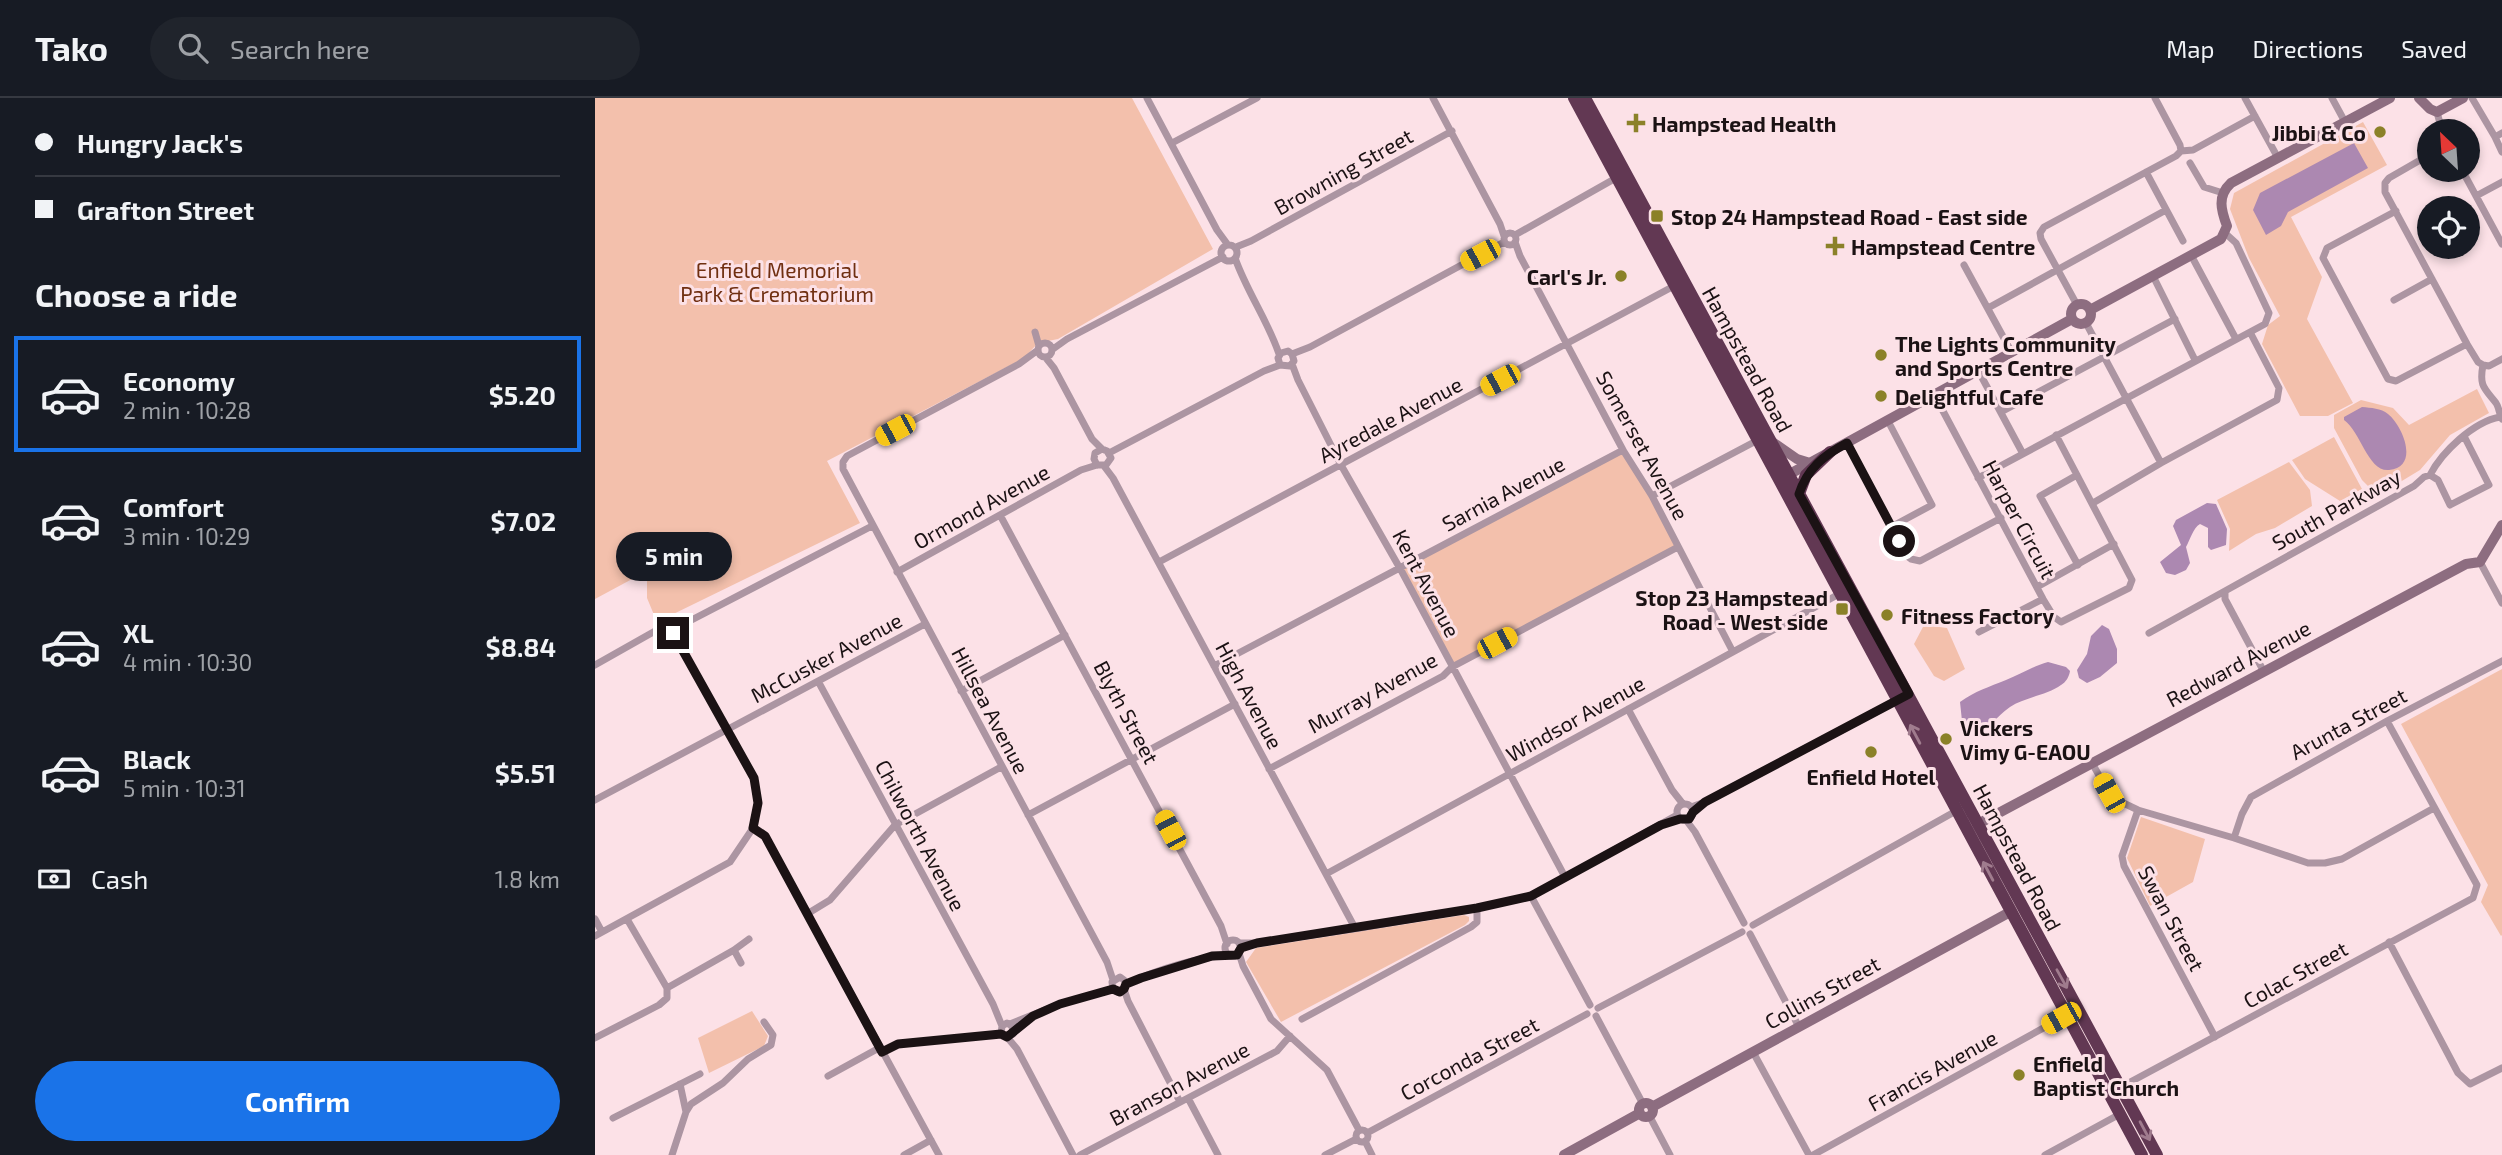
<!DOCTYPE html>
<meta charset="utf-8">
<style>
body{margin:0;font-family:"Exo 2",sans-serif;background:#20242c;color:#f1f3f6;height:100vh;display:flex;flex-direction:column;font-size:26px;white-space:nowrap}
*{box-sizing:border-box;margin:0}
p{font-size:23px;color:#9ea1a6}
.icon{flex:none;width:38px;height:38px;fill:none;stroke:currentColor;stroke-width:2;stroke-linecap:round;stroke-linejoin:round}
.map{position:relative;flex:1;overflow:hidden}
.details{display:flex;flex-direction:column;background:#171b24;width:595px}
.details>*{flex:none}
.banner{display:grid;align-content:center;height:154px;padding:0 35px;background:#171b24}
.needle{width:46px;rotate:335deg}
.fabs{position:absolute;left:1822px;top:21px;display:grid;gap:14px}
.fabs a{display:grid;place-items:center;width:63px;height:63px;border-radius:50%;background:#171b24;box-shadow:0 4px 10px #0003;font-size:35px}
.end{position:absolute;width:32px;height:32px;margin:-16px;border:9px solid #1b1214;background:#fff;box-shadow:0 0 0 4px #fff}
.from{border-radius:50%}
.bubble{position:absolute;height:49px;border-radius:24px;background:#171b24;box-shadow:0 4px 10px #0003;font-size:23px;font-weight:700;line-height:49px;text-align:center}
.car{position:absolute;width:21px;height:42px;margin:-21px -10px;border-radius:9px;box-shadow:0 0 5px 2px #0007;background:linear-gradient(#f5c518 24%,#345 0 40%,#f5c518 0 76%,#345 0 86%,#f5c518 0)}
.banner b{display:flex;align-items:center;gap:24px;height:66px;font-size:26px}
.banner b+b{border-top:2px solid #363941}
.banner i{width:18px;height:18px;background:#f1f3f6}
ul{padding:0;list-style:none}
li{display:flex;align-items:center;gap:21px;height:116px;margin:0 14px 10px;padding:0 21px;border:4px solid transparent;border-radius:0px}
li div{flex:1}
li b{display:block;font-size:26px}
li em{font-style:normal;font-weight:700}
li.on{border-color:#1a73e8}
li>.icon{width:63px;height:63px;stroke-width:1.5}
h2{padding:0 35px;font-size:32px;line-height:84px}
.pay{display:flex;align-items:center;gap:18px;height:77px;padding:0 35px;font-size:26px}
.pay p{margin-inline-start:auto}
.button{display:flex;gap:14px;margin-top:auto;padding:14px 35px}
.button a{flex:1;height:80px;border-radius:42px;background:#1a73e8;color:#fff;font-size:28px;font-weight:700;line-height:80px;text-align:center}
header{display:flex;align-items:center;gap:42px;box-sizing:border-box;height:98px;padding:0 35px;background:#171b24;border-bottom:2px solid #363941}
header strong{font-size:33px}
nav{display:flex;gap:38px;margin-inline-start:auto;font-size:24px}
.search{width:490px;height:63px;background:#20242c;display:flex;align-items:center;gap:18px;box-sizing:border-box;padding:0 24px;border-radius:38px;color:#9ea1a6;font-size:26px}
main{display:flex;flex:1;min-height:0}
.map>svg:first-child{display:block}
.green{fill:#f3c0ac}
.water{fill:#ac88b1}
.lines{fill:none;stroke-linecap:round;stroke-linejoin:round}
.street{stroke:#ac95a2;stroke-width:7}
.secondary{stroke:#8d6d80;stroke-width:10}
.highway{stroke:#623853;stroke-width:12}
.oneway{stroke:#a07c8e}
.route{stroke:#1b1214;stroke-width:9}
.poi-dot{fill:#8b8128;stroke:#fce1e7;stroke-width:2.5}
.labels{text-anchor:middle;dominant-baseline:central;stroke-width:6;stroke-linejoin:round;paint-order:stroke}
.poi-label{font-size:21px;font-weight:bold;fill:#1b1214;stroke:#fce1e7;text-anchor:start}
.street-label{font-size:21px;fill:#1b1214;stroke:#fce1e7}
.park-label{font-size:21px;fill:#702f11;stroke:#fce1e7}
</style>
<header>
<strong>Tako</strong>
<div class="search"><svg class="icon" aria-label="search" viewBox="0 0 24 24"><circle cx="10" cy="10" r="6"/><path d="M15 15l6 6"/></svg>Search here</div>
<nav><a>Map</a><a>Directions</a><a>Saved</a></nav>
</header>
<main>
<section class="details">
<div class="banner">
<b><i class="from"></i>Hungry Jack's</b>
<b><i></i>Grafton Street</b>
</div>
<h2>Choose a ride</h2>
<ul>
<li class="on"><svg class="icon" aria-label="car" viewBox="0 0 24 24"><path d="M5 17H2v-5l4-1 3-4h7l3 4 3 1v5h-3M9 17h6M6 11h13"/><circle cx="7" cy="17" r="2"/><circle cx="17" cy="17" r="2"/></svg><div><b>Economy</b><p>2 min · 10:28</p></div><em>$5.20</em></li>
<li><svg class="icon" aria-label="car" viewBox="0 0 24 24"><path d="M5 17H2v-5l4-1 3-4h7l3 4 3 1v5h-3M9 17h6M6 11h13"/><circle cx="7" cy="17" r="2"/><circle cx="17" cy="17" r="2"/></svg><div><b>Comfort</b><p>3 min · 10:29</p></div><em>$7.02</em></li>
<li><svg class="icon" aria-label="car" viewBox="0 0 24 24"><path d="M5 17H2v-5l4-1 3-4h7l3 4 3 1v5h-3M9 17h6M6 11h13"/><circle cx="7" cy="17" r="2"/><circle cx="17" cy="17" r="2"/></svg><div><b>XL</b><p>4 min · 10:30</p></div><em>$8.84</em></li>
<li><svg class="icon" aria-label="car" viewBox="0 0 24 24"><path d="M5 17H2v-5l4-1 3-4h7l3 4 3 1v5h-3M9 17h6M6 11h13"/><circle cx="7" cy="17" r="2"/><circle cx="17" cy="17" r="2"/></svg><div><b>Black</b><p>5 min · 10:31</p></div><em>$5.51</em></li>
</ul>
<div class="pay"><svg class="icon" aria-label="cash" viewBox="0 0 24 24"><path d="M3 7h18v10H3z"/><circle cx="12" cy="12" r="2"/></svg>Cash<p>1.8 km</p></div>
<div class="button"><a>Confirm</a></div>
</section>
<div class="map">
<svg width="1907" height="1057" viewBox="0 0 1907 1057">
<rect width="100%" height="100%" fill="#fce1e7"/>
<!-- green -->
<path class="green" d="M 0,0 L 537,0 L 618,151 L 463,241 L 443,245 L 429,260 L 232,363 L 265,425 L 62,524 L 52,500 L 52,473 L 0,501 Z
M 1768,24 L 1792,67 L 1696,119 L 1727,179 L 1712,221 L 1758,305 L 1733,318 L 1705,318 L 1667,246 L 1673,227 L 1685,218 L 1654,160 L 1635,111 L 1639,95 Z
M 1882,291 L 1894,315 L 1855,337 L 1825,372 L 1787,395 L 1776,391 L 1767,382 L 1739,330 L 1739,317 L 1766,302 L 1798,310 L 1814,327 Z
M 1739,339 L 1767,391 L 1745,403 L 1710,381 L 1697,362 Z
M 1028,352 L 1083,449 L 857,569 L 805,470 Z
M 1694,364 L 1715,392 L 1717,408 L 1680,430 L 1661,436 L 1634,453 L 1635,431 L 1622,402 Z
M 1329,527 L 1352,530 L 1370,571 L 1349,583 L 1339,578 L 1319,546 Z
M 1907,571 L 1907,837 L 1906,838 L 1886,804 L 1893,787 L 1806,626 Z
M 1546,719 L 1610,741 L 1598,784 L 1555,808 L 1532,760 Z
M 869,817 L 874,819 L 874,823 L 870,827 L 686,924 L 651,864 L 661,850 Z
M 157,913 L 173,938 L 169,948 L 114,975 L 103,940 Z"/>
<!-- water -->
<path class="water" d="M 1759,45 L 1773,70 L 1693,114 L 1686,128 L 1671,137 L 1658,112 L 1665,95 Z
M 1767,309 C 1776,310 1786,310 1793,316 C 1808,328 1825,369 1794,372 C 1773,374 1766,334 1749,322 L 1749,319 Z
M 1612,405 L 1621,406 L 1632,431 L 1631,447 L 1616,452 L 1613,449 L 1613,430 L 1605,426 C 1598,430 1595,442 1591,449 L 1595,465 L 1591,472 L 1580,477 L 1571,475 L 1565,464 L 1586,447 L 1578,428 L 1581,422 Z
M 1507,527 L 1514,531 L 1522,551 L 1522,565 L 1505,579 L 1492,585 L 1484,580 L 1482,572 L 1492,556 L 1496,538 Z
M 1453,564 L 1471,569 L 1475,573 C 1474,579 1471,584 1466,587 C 1453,597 1430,599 1415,609 C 1398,621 1401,627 1378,633 L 1367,623 L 1365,604 C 1380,593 1394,589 1411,582 C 1426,576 1438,568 1453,564 Z"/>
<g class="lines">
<!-- street -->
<path class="street" d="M 552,0 L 622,132 L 633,147
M 838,0 L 905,126 L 909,138
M 1650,0 L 1683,60
M 1737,0 L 1750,24
M 1877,0 L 1900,39
M 1842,14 L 1847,33
M 1907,35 L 1900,39 L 1907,54
M 577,45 L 662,0
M 1586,53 L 1598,52 L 1660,18
M 1834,57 L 1794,80 L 1790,85 L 1790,94 L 1872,246 L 1883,264 L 1888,267
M 1595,65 L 1609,89 L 1628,95
M 1867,72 L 1907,146
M 1551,74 L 1588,143
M 1881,98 L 1907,84
M 1801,113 L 1732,150 L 1728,160 L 1793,281 L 1801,283 L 1872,246
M909 141a6 6 0 1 1 12 0a6 6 0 1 1-12 0Z
M 920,137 L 1021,80
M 920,144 L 925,158 L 1028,352 L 1057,398 L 1138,554
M626 155a8 8 0 1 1 16 0a8 8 0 1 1-16 0Z
M 641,149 L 656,143 L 857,33
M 1596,157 L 1641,241
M 640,160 C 652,194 673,223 684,256
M 1369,167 L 1417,255
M 1558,178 L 1600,262
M 1799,202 L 1837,181
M 1482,207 L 1446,141 L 1445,135 L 1449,129 L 1581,58 L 1586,53 L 1585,47 L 1560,0
M 1393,210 L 1571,112
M 1491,225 L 1566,365
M 440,234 L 444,248
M443 252a7 7 0 1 1 14 0a7 7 0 1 1-14 0Z
M 458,251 L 472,241 L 628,159
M 443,252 L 424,266 L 252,358 L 248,364 L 248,371 L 512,864 L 518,882
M 697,256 L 715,249 L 909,144
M 451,260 L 459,270 L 497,341 L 507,351
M 697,266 L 703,282 L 746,367 L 807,474 L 970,779
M 1888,267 C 1884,288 1889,290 1901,305 C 1904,309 1904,316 1907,321
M 1888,267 L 1894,268 L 1907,261
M 1384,274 L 1427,354
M 1340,298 L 1448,501 L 1459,519 L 1466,524 L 1534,490 L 1537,482 L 1461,337
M 1406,314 L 1580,221
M 1293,323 L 1337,407 L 1296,429
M 1252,345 L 1312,458 L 1316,461 L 1325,463 L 1406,420
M 514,355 L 669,273 L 685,267 L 695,268 L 699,263 L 697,256 L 693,253 L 686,255 L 683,260 L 685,267
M 509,368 L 518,380 L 760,830
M 1482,377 L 1445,398 L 1483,467
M 1835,377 C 1847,354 1878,324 1905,319
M 1383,380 L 1670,226 L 1674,215 L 1641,145 L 1630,135
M 1057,398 L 1163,342
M 1498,405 L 1566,365 L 1682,302 L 1684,290 L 1655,234
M 405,417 L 626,828 L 632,846
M 564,464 L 1079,188
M 1885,464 L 1907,505
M 302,474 L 486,372 L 502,367 L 511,367 L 516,360 L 512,353 L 507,351 L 500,355 L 499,361 L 502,367
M 1442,489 L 1519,446
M69 527a8 8 0 1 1 16 0a8 8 0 1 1-16 0Z
M 85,528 L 277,428
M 1384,534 L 1448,501
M 1554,535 L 1630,493
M 0,567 L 69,528
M 619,568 L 1028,352
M 1669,574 L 1630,501 L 1630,493 L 1819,388 L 1829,379 L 1835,377 L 1843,382 L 1855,407 L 1894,387 L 1869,338
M 223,583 L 398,906 L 407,928
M 366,593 L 470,537
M 1033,611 L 1077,692 L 1088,706
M 1497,665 L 1514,695 L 1522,702 L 1543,712 L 1639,740 L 1713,765 L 1730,765 L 1747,761 L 1839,710
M 674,671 L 848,578 L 857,569 L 1083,449
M 0,702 L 330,526
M1082 714a8 8 0 1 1 16 0a8 8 0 1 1-16 0Z
M 1096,709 L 1110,704 L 1302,603
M 1543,712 L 1527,758 L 1529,768 L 1620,939
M 433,717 L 640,606
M 1091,722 L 1100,734 L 1149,825
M 158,730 L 170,738 L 344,1057
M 1639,740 L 1647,716 L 1656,699 L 1792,623 L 1907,563
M 731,776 L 1246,495
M 936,798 L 995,907
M 212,816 L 235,802 L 300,727 L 406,669
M 0,821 L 7,834
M 1158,827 L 1361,713
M 1155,836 L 1204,929
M 0,838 L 135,764 L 158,730 L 163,705 L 159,680 L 78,535
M630 850a8 8 0 1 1 16 0a8 8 0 1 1-16 0Z
M 1794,844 L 1863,975 L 1875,986 L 1907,970
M 644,845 L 662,845 L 765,830 L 882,810 L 936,798 L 1082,717
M 139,852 L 146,865
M 644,855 L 648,868 L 676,921 L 732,972 L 764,1032
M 531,886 C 562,872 600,860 634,857
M 72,890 L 139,852 L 154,841
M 529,891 L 533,903 L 585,1004
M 1003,910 L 1147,834
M 1001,918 L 1048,1006
M 707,921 L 876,829 L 882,824 L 882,810
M 415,926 L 465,906 L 518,891 L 522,894 L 527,893 L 531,886 L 529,882 L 525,879 L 517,884 L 518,891
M 412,939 L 422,951 L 478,1057
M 0,940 L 64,907 L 72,900 L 72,890 L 32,821
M 287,954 L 303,946 L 406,936 L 412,939 L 418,936 L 417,928 L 412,925 L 407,928 L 406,936
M 1158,954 L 1214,1057
M 233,978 L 284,950
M 1526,989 L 1878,800 L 1882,787 L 1792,623
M 593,1000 L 623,1057
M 91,1014 L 96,1006 L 128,985 L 153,961 L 176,947 L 178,937 L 169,924
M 1055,1019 L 1075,1057
M 18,1020 L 105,976
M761 1038a6 6 0 1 1 12 0a6 6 0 1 1-12 0Z
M 772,1035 L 992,916
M 770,1043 L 777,1057
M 77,1057 L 91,1014 L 85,986
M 309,1057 L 336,1042
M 485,1057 L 682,953 L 695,938
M 730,1057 L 761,1041
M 1218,1057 L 1472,917
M 1450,1057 L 1525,1016"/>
<!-- secondary -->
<path class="secondary" d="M 1824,0 L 1835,11 L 1842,14 L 1868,0
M1476 216a10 10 0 1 1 20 0a10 10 0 1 1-20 0Z
M 1495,212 L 1626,141 L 1632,128 C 1626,112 1622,98 1636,85 L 1795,0
M 1176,343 L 1202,361 L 1215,365
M 1191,381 L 1193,377 L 1477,221
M 1383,726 L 1871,466 L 1885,464 L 1907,427
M1044 1012a7 7 0 1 1 14 0a7 7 0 1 1-14 0Z
M 1057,1009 L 1415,814
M 969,1057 L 1045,1015"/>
<!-- highway -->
<path class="highway" d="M 979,0 L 1547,1057
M 990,0 L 1562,1057
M 1204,396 L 1211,377 L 1235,354"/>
</g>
<!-- one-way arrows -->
<defs><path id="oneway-shaft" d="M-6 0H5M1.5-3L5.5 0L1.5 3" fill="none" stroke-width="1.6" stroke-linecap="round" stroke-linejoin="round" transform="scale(1.75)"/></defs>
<g class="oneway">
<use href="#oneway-shaft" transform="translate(1320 636) rotate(-118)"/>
<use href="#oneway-shaft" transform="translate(1393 773) rotate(-118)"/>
<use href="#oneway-shaft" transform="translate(1467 881) rotate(61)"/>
<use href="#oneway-shaft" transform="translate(1550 1033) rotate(62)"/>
</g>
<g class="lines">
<!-- route -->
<path class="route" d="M 78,535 L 159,680 L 163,705 L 158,730 L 170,738 L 287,954 L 303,946 L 406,936 L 412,939 L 438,918 L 465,906 L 518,891 L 525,894 L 529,891 L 531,886 L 546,880 L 617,858 L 642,857 L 646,850 L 662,845 L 882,810 L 936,798 L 1066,727 L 1085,721 L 1094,721 L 1098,714 L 1110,704 L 1314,596 L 1204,396 C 1212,371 1229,357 1252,345 L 1304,443"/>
</g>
<!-- markers -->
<g class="poi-dot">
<path d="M1037.5 14.5h7v7h7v7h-7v7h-7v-7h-7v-7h7z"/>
<circle cx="1785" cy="34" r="7"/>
<rect x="1055" y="111" width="14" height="14" rx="3.5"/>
<path d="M1236.5 137.5h7v7h7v7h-7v7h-7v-7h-7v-7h7z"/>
<circle cx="1026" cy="178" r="7"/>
<circle cx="1286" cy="257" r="7"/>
<circle cx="1286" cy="298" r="7"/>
<rect x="1240" y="504" width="14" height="14" rx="3.5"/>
<circle cx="1292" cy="517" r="7"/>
<circle cx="1351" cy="641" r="7"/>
<circle cx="1276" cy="654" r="7"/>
<circle cx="1424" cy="977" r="7"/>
</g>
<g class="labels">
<!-- poi labels -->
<g class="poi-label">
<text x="1057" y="25">Hampstead Health</text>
<text x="1771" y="34" text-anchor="end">Jibbi &amp; Co</text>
<text x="1076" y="118">Stop 24 Hampstead Road - East side</text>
<text x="1256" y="148">Hampstead Centre</text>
<text x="1012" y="178" text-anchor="end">Carl's Jr.</text>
<text x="1300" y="245">The Lights Community<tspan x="1300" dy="24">and Sports Centre</tspan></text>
<text x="1300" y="298">Delightful Cafe</text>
<text x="1233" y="499" text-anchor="end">Stop 23 Hampstead<tspan x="1233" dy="24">Road - West side</tspan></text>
<text x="1306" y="517">Fitness Factory</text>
<text x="1365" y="629">Vickers<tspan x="1365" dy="24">Vimy G-EAOU</tspan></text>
<text x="1276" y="678" text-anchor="middle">Enfield Hotel</text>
<text x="1438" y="965">Enfield<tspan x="1438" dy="24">Baptist Church</tspan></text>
</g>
<!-- street labels -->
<g class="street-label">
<text transform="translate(748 73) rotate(-29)">Browning Street</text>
<text transform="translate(1153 261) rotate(61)">Hampstead Road</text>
<text transform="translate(795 321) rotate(-28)">Ayredale Avenue</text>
<text transform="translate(1048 347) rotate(61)">Somerset Avenue</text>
<text transform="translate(908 395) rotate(-28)">Sarnia Avenue</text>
<text transform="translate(386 408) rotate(-29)">Ormond Avenue</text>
<text transform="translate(1741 411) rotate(-29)">South Parkway</text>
<text transform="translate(1425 421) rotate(62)">Harper Circuit</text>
<text transform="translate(832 485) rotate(62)">Kent Avenue</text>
<text transform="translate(231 559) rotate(-28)">McCusker Avenue</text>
<text transform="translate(1643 565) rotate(-28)">Redward Avenue</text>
<text transform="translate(777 594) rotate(-29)">Murray Avenue</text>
<text transform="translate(655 597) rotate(62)">High Avenue</text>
<text transform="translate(396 612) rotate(62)">Hillsea Avenue</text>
<text transform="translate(532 614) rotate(62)">Blyth Street</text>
<text transform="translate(980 620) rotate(-29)">Windsor Avenue</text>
<text transform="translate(1753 625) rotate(-28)">Arunta Street</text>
<text transform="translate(326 737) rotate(62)">Chilworth Avenue</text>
<text transform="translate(1423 759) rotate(62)">Hampstead Road</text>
<text transform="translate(1577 820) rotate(62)">Swan Street</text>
<text transform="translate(1700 876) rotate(-29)">Colac Street</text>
<text transform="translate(1227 894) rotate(-29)">Collins Street</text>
<text transform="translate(874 960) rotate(-28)">Corconda Street</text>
<text transform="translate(1337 972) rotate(-29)">Francis Avenue</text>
<text transform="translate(584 985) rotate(-28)">Branson Avenue</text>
</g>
<!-- park labels -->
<g class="park-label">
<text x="182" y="171">Enfield Memorial<tspan x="182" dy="24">Park &amp; Crematorium</tspan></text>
</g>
</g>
</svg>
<div class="fabs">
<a><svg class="needle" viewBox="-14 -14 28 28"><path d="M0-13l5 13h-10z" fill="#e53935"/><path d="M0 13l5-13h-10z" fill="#9ea1a6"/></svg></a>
<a><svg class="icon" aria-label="locate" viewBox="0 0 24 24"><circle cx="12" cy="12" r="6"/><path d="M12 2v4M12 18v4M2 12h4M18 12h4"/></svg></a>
</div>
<i class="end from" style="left:1304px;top:443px"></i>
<i class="end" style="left:78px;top:535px"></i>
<div class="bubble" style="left:21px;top:434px;width:116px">5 min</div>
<i class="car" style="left:885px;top:157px;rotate:242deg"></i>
<i class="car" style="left:905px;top:282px;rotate:242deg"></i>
<i class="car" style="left:300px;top:332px;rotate:242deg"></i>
<i class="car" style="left:902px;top:545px;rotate:62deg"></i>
<i class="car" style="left:1514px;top:695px;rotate:331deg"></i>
<i class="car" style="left:575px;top:732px;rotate:332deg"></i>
<i class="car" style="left:1466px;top:920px;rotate:241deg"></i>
</div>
</main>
